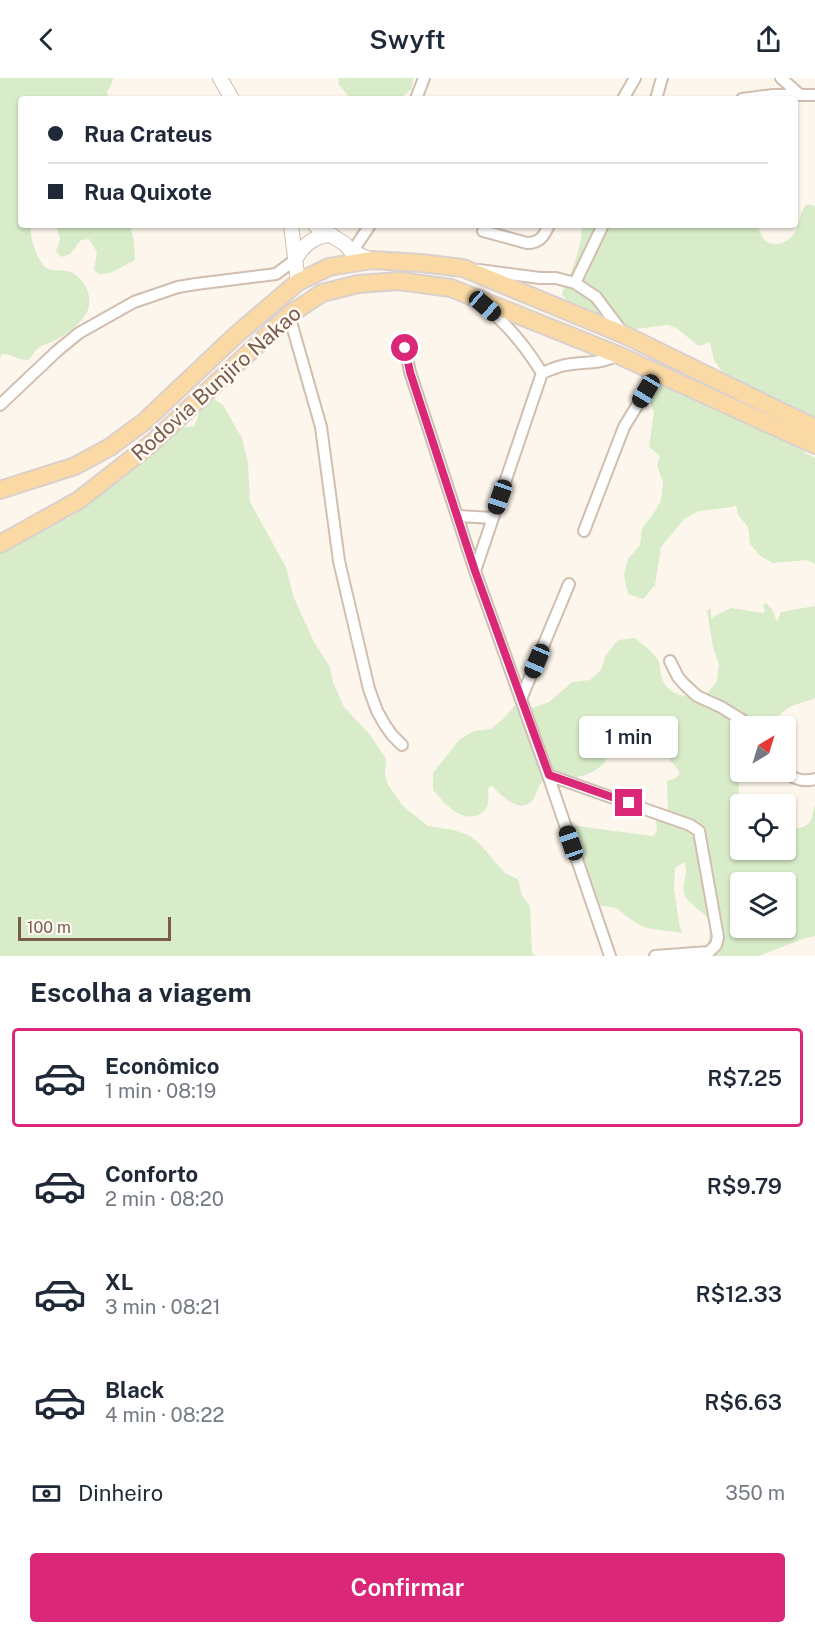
<!DOCTYPE html>
<html lang="pt">
<meta charset="utf-8">
<style>
body{margin:0;font-family:"Public Sans",sans-serif;background:#f2f2f3;color:#1f2937;height:100vh;display:flex;flex-direction:column;font-size:22px;white-space:nowrap}
*{box-sizing:border-box;margin:0}
p{font-size:20px;color:#747a83}
.icon{flex:none;width:33px;height:33px;fill:none;stroke:currentColor;stroke-width:2;stroke-linecap:round;stroke-linejoin:round}
.map{position:relative;height:878px;overflow:hidden}
.drawer{display:flex;flex-direction:column;background:#fff;flex:1}
.drawer>*{flex:none}
.guide{position:absolute;left:18px;top:18px;width:780px;height:132px;border-radius:6px;box-shadow:0 2px 4px #0004;display:grid;align-content:center;height:132px;padding:0 30px;background:#fff}
.needle{width:39px;rotate:38deg}
.controls{position:absolute;left:730px;top:638px;display:grid;gap:12px}
.controls a{display:grid;place-items:center;width:66px;height:66px;border-radius:6px;background:#fff;box-shadow:0 2px 4px #0004;font-size:30px}
.scale{position:absolute;left:18px;bottom:15px;width:153px;box-sizing:border-box;padding-left:6px;border:3px solid #7a5c4d;border-top:0;font-size:16px;line-height:21px;white-space:nowrap;color:#7a5c4d;-webkit-text-stroke:4px #fffaf3;paint-order:stroke}
.end{position:absolute;width:27px;height:27px;margin:-14px;border:8px solid #db2777;background:#fff;box-shadow:0 0 0 3px #fff}
.from{border-radius:50%}
.bubble{position:absolute;height:42px;border-radius:6px;background:#fff;box-shadow:0 2px 4px #0004;font-size:20px;font-weight:600;line-height:42px;text-align:center}
.car{position:absolute;width:18px;height:36px;margin:-18px -9px;border-radius:8px;box-shadow:0 0 4px 2px #0007;background:linear-gradient(#222 24%,#8ab4d8 0 40%,#222 0 76%,#8ab4d8 0 86%,#222 0)}
.guide b{display:flex;align-items:center;gap:21px;height:57px;font-size:22px}
.guide b+b{border-top:2px solid #e0e1e3}
.guide i{width:15px;height:15px;background:#1f2937}
ul{padding:0;list-style:none}
li{display:flex;align-items:center;gap:18px;height:99px;margin:0 12px 9px;padding:0 18px;border:3px solid transparent;border-radius:6px}
li div{flex:1}
li b{display:block;font-size:22px}
li em{font-style:normal;font-weight:600}
li.current{border-color:#db2777}
li>.icon{width:54px;height:54px;stroke-width:1.5}
h2{padding:0 30px;font-size:27px;line-height:72px}
.pay{display:flex;align-items:center;gap:15px;height:66px;padding:0 30px;font-size:22px}
.pay p{margin-inline-start:auto}
.cta{display:flex;gap:12px;margin-top:auto;padding:12px 30px}
.cta a{flex:1;height:69px;border-radius:6px;background:#db2777;color:#fff;font-size:24px;font-weight:600;line-height:69px;text-align:center}
header{display:flex;justify-content:space-between;align-items:center;height:78px;padding:0 30px;background:#fff;font-size:27px;font-weight:600}
.map>svg:first-child{display:block}
.green{fill:#d8ecc9;fill-rule:evenodd}
.lines{fill:none;stroke-linecap:round;stroke-linejoin:round}
.minor-casing{stroke:#d1beb0;stroke-width:14}
.tertiary-casing{stroke:#d1beb0;stroke-width:16}
.primary-casing{stroke:#dad1cd;stroke-width:20}
.minor{stroke:#fff;stroke-width:10}
.tertiary{stroke:#fff;stroke-width:14}
.primary{stroke:#fbd9a5;stroke-width:16}
.route{stroke:#db2777;stroke-width:8}
.labels{text-anchor:middle;dominant-baseline:central;stroke-width:5;stroke-linejoin:round;paint-order:stroke}
.street-label{font-size:21px;fill:#7a5c4d;stroke:#fffaf3}
</style>
<header><svg class="icon" aria-label="back" viewBox="0 0 24 24"><path d="M15 5l-7 7 7 7"/></svg>Swyft<svg class="icon" aria-label="share" viewBox="0 0 24 24"><path d="M12 15V3M7 8l5-5 5 5M5 13v7h14v-7"/></svg></header>
<div class="map">
<svg width="815" height="878" viewBox="0 0 815 878">
<rect width="100%" height="100%" fill="#fdf6ec"/>
<!-- green -->
<path class="green" d="M 0,0 L 113,0 L 112,5 L 107,14 L 109,21 L 21,21 L 21,147 L 39,147 L 31,150 C 29,159 39,187 48,191 C 54,193 61,192 67,193 C 81,196 92,214 89,228 C 86,243 67,256 54,263 C 50,265 45,266 41,268 C 36,271 32,277 29,282 C 18,283 14,276 2,276 L 0,280 Z
M 338,0 L 413,0 L 412,11 L 399,21 L 351,21 L 339,7 Z
M 807,126 L 815,128 L 815,342 L 784,332 L 722,294 L 714,282 L 710,264 L 701,268 L 697,267 L 678,251 L 668,247 L 610,254 L 587,244 L 563,218 L 562,215 C 571,193 582,171 582,147 L 758,147 C 762,169 779,172 793,157 C 801,148 798,134 807,126 Z
M 56,147 L 130,147 L 134,163 L 135,182 L 112,194 L 100,197 L 94,192 L 97,174 L 89,161 L 81,162 L 70,176 L 61,179 L 56,173 L 60,161 Z
M 676,306 L 764,342 L 807,376 L 815,380 L 815,486 L 807,482 L 773,485 L 760,478 L 750,466 L 748,449 L 738,437 L 736,427 L 733,429 L 699,433 L 684,441 L 661,469 L 655,507 L 643,521 L 628,516 L 624,497 L 628,481 L 640,467 L 642,450 L 654,435 L 661,422 L 663,404 L 657,388 L 660,378 L 649,369 L 654,334 L 647,318 L 659,308 Z
M 214,321 L 223,327 L 242,360 L 248,385 L 250,424 L 286,489 L 294,520 L 314,564 L 330,589 L 333,604 L 344,629 L 371,658 L 386,681 L 385,698 L 388,707 L 403,728 L 428,748 L 454,752 L 470,758 L 479,765 L 505,795 L 518,801 L 522,818 L 530,828 L 532,874 L 535,878 L 0,878 L 0,468 L 58,440 L 68,441 L 76,428 L 175,351 L 194,348 L 202,329 Z
M 766,525 L 772,531 L 777,544 L 781,534 L 815,528 L 815,620 C 810,623 807,623 801,625 C 787,628 779,636 771,648 L 741,648 L 741,663 L 736,668 L 731,686 L 739,705 L 738,726 L 741,727 L 741,771 L 786,771 L 786,742 L 787,741 C 790,753 805,752 811,742 C 813,738 813,731 815,727 L 815,858 L 802,861 L 759,878 L 705,878 L 712,845 C 705,835 688,826 685,817 C 680,806 690,795 684,784 L 675,790 L 674,811 L 680,850 L 683,855 L 646,850 L 630,841 L 616,830 L 599,827 L 590,821 L 569,747 L 653,758 L 657,753 L 656,743 L 666,738 L 668,733 L 667,703 L 676,700 L 679,696 L 679,693 L 666,677 L 657,671 L 631,664 L 612,656 L 593,655 L 588,660 L 594,671 L 606,682 C 595,700 561,703 542,704 C 537,709 537,716 533,722 C 519,738 500,716 491,707 L 488,711 C 489,722 490,730 480,736 C 462,746 444,725 433,712 L 433,695 L 460,661 L 474,653 L 491,651 L 503,641 L 515,627 L 532,630 L 549,624 L 572,604 L 590,602 L 601,592 L 606,577 L 618,562 L 635,560 C 643,567 654,574 659,584 C 661,590 660,597 663,603 C 672,620 689,619 705,618 L 717,603 L 719,586 L 713,569 L 707,533 L 711,530 L 711,540 L 731,530 L 764,535 L 765,533 L 763,527 ZM 741,804 L 786,804 L 786,849 L 741,849 Z"/>
<g class="lines">
<!-- minor casing -->
<g class="minor-casing">
<path id="minor" d="M 781,0 L 799,16
M 416,21 L 424,0
M 623,21 L 635,0
M 656,21 L 662,0
M 742,21 L 773,17 L 815,17
M 483,153 L 527,165 C 540,165 544,158 549,147
M 352,174 L 370,147
M 479,192 L 540,200 L 556,200 L 575,205 L 596,219 L 623,255
M 575,205 L 603,147
M 484,228 C 509,247 526,269 542,295
M 289,237 L 321,349 L 339,483 L 369,611 L 377,633 L 385,647 L 392,657 L 402,667
M 405,270 L 410,294 L 475,493 L 548,697 L 610,878
M 542,295 C 550,292 558,288 566,287 C 585,283 599,287 618,277
M 0,327 L 57,273 L 79,255 L 134,224 L 178,209 L 196,206 L 276,196 L 295,182
M 458,438 L 493,440
M 584,453 L 624,349 L 657,295
M 475,493 L 542,295
M 670,583 L 678,599 L 685,607 L 697,618 L 721,629 L 752,648
M 521,621 L 569,506
M 785,693 C 794,702 803,704 815,701
M 548,697 L 690,747 L 699,753 L 718,859 L 716,867 L 709,874 L 655,878"/>
</g>
<!-- tertiary casing -->
<g class="tertiary-casing">
<path id="tertiary" d="M 220,0 L 232,21
M 291,147 L 298,204
M 315,147 L 345,166 L 352,174 L 372,182
M 295,182 C 303,167 314,157 332,157"/>
</g>
<!-- primary casing -->
<g class="primary-casing">
<path id="primary" d="M 0,412 L 75,388 L 110,369 L 144,344 L 235,258 L 298,204 L 329,189 L 372,182 L 421,185 L 463,190 L 625,257 L 815,350
M 0,466 L 79,422 L 152,365 L 289,237 L 322,215 L 358,206 L 399,203 L 451,210 L 618,277 L 815,367"/>
</g>
<!-- minor -->
<use href="#minor" class="minor"/>
<!-- tertiary -->
<use href="#tertiary" class="tertiary"/>
<!-- primary -->
<use href="#primary" class="primary"/>
</g>
<g class="lines">
<!-- route -->
<path class="route" d="M 405,270 L 410,294 L 475,493 L 549,697 L 629,725"/>
</g>
<g class="labels">
<!-- street labels -->
<g class="street-label">
<text transform="translate(216 305) rotate(-42)">Rodovia Bunjiro Nakao</text>
</g>
</g>
</svg>
<div class="controls">
<a><svg class="needle" viewBox="-14 -14 28 28"><path d="M0-13l5 13h-10z" fill="#e53935"/><path d="M0 13l5-13h-10z" fill="#747a83"/></svg></a>
<a><svg class="icon" aria-label="locate" viewBox="0 0 24 24"><circle cx="12" cy="12" r="6"/><path d="M12 2v4M12 18v4M2 12h4M18 12h4"/></svg></a>
<a><svg class="icon" aria-label="layers" viewBox="0 0 24 24"><path d="M12 4l9 5-9 5-9-5zM3 14l9 5 9-5"/></svg></a>
</div>
<div class="scale">100 m</div>
<i class="end from" style="left:405px;top:270px"></i>
<i class="end" style="left:629px;top:725px"></i>
<div class="bubble" style="left:579px;top:638px;width:99px">1 min</div>
<i class="car" style="left:485px;top:228px;rotate:131deg"></i>
<i class="car" style="left:646px;top:313px;rotate:211deg"></i>
<i class="car" style="left:500px;top:419px;rotate:199deg"></i>
<i class="car" style="left:537px;top:583px;rotate:203deg"></i>
<i class="car" style="left:571px;top:765px;rotate:341deg"></i>
<div class="guide">
<b><i class="from"></i>Rua Crateus</b>
<b><i></i>Rua Quixote</b>
</div>
</div>
<section class="drawer">
<h2>Escolha a viagem</h2>
<ul>
<li class="current"><svg class="icon" aria-label="car" viewBox="0 0 24 24"><path d="M5 17H2v-5l4-1 3-4h7l3 4 3 1v5h-3M9 17h6M6 11h13"/><circle cx="7" cy="17" r="2"/><circle cx="17" cy="17" r="2"/></svg><div><b>Econômico</b><p>1 min · 08:19</p></div><em>R$7.25</em></li>
<li><svg class="icon" aria-label="car" viewBox="0 0 24 24"><path d="M5 17H2v-5l4-1 3-4h7l3 4 3 1v5h-3M9 17h6M6 11h13"/><circle cx="7" cy="17" r="2"/><circle cx="17" cy="17" r="2"/></svg><div><b>Conforto</b><p>2 min · 08:20</p></div><em>R$9.79</em></li>
<li><svg class="icon" aria-label="car" viewBox="0 0 24 24"><path d="M5 17H2v-5l4-1 3-4h7l3 4 3 1v5h-3M9 17h6M6 11h13"/><circle cx="7" cy="17" r="2"/><circle cx="17" cy="17" r="2"/></svg><div><b>XL</b><p>3 min · 08:21</p></div><em>R$12.33</em></li>
<li><svg class="icon" aria-label="car" viewBox="0 0 24 24"><path d="M5 17H2v-5l4-1 3-4h7l3 4 3 1v5h-3M9 17h6M6 11h13"/><circle cx="7" cy="17" r="2"/><circle cx="17" cy="17" r="2"/></svg><div><b>Black</b><p>4 min · 08:22</p></div><em>R$6.63</em></li>
</ul>
<div class="pay"><svg class="icon" aria-label="cash" viewBox="0 0 24 24"><path d="M3 7h18v10H3z"/><circle cx="12" cy="12" r="2"/></svg>Dinheiro<p>350 m</p></div>
<div class="cta"><a>Confirmar</a></div>
</section>
